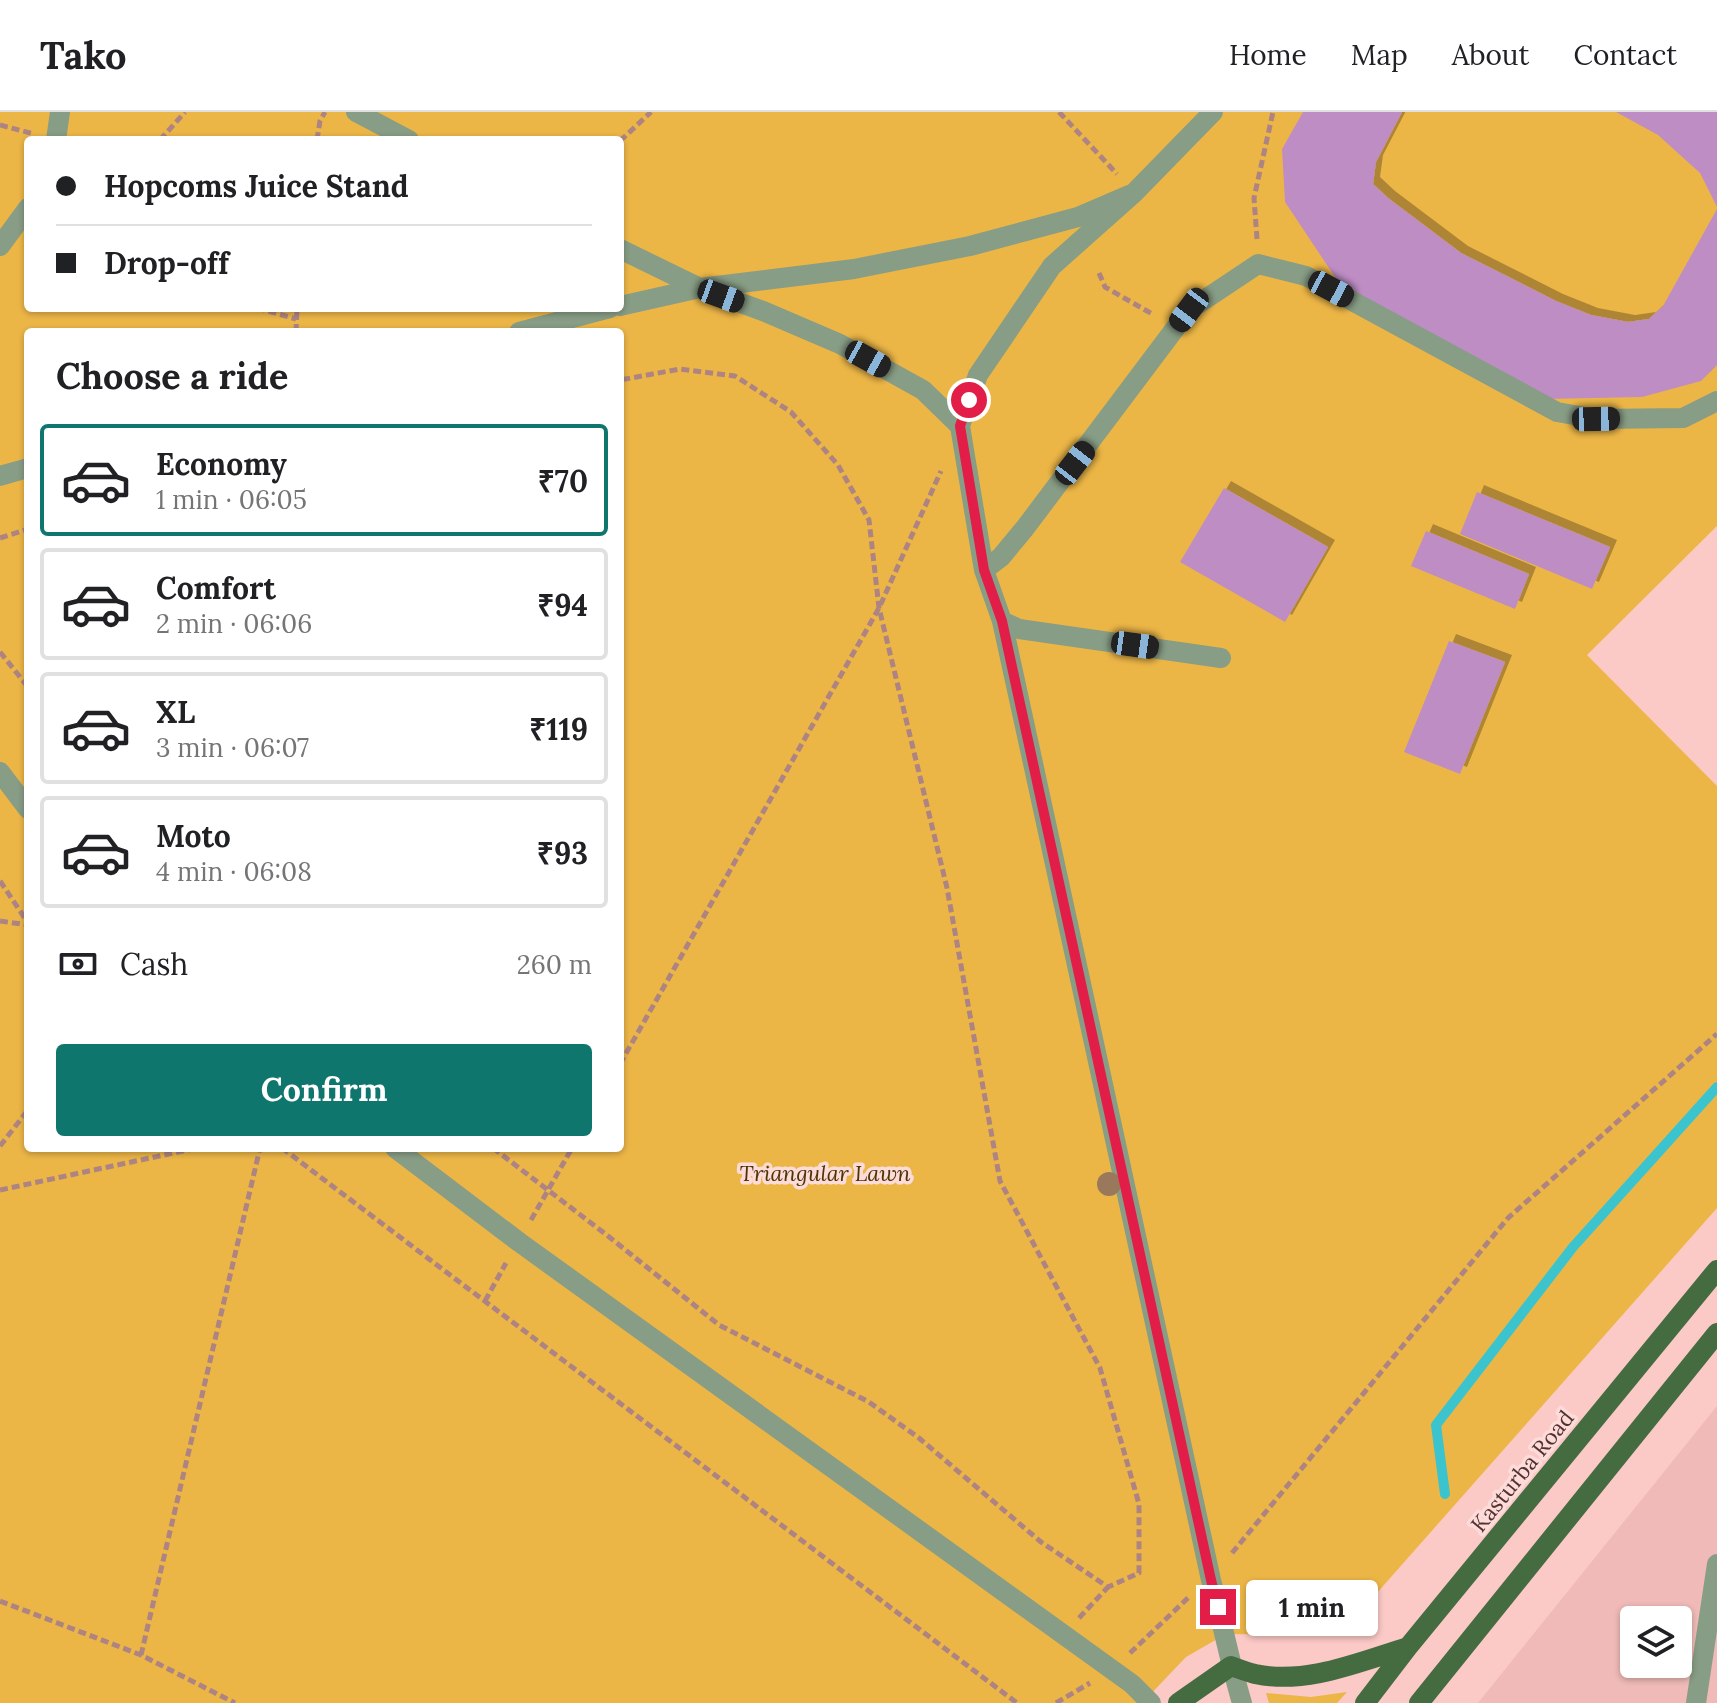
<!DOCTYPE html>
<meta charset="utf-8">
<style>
body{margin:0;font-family:Lora,serif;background:#f2f2f2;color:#202124;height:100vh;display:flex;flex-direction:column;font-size:30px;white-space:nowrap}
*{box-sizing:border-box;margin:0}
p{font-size:26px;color:#757577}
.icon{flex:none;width:44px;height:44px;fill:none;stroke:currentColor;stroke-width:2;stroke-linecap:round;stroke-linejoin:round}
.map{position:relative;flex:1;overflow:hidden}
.panel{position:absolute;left:24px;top:216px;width:600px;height:824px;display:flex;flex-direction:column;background:#fff;border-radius:8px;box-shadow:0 2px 6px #0004}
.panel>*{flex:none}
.top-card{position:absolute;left:24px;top:24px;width:600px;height:176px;border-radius:8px;box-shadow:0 2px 6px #0004;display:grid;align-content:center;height:176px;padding:0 32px;background:#fff}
.buttons{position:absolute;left:1620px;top:1494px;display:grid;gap:16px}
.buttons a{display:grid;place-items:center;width:72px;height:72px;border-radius:8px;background:#fff;box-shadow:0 2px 6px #0004;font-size:40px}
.end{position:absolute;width:36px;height:36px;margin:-18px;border:10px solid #e11d48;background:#fff;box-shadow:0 0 0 4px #fff}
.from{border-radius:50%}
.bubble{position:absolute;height:56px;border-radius:8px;background:#fff;box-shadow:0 2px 6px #0004;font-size:26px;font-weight:700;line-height:56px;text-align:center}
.car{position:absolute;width:24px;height:48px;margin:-24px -12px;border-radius:10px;box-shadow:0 0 6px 2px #0007;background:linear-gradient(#222 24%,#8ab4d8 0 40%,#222 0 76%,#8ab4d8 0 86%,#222 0)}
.top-card b{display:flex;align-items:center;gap:28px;height:76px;font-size:30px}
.top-card b+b{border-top:2px solid #e0e0e0}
.top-card i{width:20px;height:20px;background:#202124}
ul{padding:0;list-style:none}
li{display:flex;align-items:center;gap:24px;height:112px;margin:0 16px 12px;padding:0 16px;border:4px solid #e0e0e0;border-radius:8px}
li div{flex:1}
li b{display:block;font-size:30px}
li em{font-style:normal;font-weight:700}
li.active{border-color:#0f766e}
li>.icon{width:72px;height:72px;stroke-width:1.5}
h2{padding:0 32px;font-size:36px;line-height:96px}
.pay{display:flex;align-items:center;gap:20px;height:88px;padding:0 32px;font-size:30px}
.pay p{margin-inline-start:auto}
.primary-button{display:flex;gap:16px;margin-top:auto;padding:16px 32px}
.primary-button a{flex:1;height:92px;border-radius:8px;background:#0f766e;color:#fff;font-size:32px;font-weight:700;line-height:92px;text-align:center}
header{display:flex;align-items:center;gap:48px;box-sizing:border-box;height:112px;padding:0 40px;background:#fff;border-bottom:2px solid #e0e0e0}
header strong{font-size:38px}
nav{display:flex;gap:44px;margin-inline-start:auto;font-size:28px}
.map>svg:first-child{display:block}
.built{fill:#efbab7;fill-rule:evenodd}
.green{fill:#ecb647;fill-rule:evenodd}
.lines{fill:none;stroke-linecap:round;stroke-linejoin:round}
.stream{stroke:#3bc4ce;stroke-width:10}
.building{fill:#bd8dc4;filter:url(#shadow)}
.path{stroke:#ae8482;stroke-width:5;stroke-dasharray:8 4;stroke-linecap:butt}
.minor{stroke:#889d85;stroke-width:20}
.major{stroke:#456c41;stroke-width:20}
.tree{fill:#9a785b}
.route{stroke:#e11d48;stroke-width:10}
.labels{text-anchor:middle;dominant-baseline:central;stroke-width:7;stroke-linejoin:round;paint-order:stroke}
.park-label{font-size:22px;font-style:italic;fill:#4b3503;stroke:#fddbd9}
.street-label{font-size:22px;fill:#523231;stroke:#fddbd9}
</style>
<header>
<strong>Tako</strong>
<nav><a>Home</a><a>Map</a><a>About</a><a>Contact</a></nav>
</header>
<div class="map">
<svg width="1717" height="1591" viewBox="0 0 1717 1591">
<defs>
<filter id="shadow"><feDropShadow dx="7" dy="-7" stdDeviation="0" flood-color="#0004"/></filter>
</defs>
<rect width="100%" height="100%" fill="#fbc9c6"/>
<!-- built -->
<path class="built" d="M 1717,1294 L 1717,1591 L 1478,1591 ZM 1634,1508 L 1678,1508 L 1678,1552 L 1634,1552 Z"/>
<!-- green -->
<path class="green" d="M 0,0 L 1717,0 L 1717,414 L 1587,543 L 1717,674 L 1717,1096 L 1346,1516 L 1310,1523 L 1226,1522 L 1186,1545 L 1146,1587 L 1145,1591 L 0,1591 ZM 28,28 L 620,28 L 620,196 L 28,196 ZM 28,220 L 620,220 L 620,1036 L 28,1036 Z
M 1347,1580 L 1337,1591 L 1269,1591 L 1266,1581 L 1311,1585 Z"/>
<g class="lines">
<!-- stream -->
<path class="stream" d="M 1445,1382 L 1436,1313 L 1573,1135 L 1717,975"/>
</g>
<!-- building -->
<path class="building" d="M 1303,0 L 1402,0 L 1376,50 L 1373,72 L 1388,86 L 1461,141 L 1556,189 L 1591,203 L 1628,210 L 1649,207 L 1663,194 L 1717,97 L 1717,253 L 1701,269 L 1642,285 L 1545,287 L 1343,177 L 1285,90 L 1282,37 Z
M 1616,0 L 1717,0 L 1717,95 L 1700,61 L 1658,23 Z
M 1224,376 L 1328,435 L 1285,510 L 1180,450 Z
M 1477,380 L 1610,435 L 1592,477 L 1460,422 Z
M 1426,419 L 1529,462 L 1515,497 L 1411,454 Z
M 1449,529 L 1505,550 L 1460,662 L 1404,640 Z"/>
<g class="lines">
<!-- path -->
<path class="path" d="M 1059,0 L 1117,62
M 0,13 L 34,22
M 160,28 L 185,0
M 317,28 L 320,9 L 325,0
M 620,29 L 651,0
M 1257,127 L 1254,86 L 1273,0
M 1099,161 L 1105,175 L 1154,203
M 257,196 L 296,207
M 296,220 L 297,196
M 0,426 L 28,417
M 0,540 L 28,575
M 0,769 L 28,811
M 0,809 L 28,813
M 620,952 L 879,496 L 941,359
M 0,1034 L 28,998
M 282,1036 L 1017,1591
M 493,1036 L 608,1124 L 719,1213 L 869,1290 L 919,1326 L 1041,1430 L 1108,1475 L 1139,1461 L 1139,1392 L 1100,1256 L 1000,1069 L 947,776 L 879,496 L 869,408 L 838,353 L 791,300 L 735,264 L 680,257 L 620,268
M 0,1078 L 197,1036
M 531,1108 L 572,1036
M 485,1189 L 506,1151
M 1232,1441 L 1508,1106 L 1717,922
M 0,1489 L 141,1543 L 235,1591
M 1079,1506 L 1108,1475
M 1130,1541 L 1189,1485
M 141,1543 L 260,1036
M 1056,1591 L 1090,1571"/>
<!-- minor -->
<path class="minor" d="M 356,0 L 409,28
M 56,28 L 60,0
M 0,134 L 28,96
M 620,137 L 700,176 L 763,199 L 840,232 L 923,278 L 960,314 L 984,458 L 1002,509 L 1211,1468 C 1222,1509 1230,1551 1242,1591
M 620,194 L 700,176 L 854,157 L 970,134 L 1078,105 L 1134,81
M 519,220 L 610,196
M 960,314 L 978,263 L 1052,154 L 1134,81 L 1213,0
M 0,364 L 28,356
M 984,458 L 1001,445 L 1025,416 L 1189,198 L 1258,152 L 1306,164 L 1557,300 L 1596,307 L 1683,306 L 1717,289
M 1002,509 L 1019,517 L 1221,546
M 0,660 L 28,697
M 395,1036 L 519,1130 L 1132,1572 L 1151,1591
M 1696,1591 L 1717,1452"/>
<!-- major -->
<path class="major" d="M 1178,1591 L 1231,1554 C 1239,1557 1247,1560 1255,1562 C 1306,1573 1359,1550 1408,1535
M 1365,1591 L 1408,1535 L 1717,1158
M 1419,1591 L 1717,1221"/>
</g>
<!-- trees -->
<circle class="tree" cx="1109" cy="1072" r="12"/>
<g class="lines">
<!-- route -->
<path class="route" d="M 969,288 L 960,314 L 984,458 L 1002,509 L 1211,1468 L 1218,1495"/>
</g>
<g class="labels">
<!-- park labels -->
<g class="park-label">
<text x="825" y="1061">Triangular Lawn</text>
</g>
<!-- street labels -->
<g class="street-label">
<text transform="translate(1522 1359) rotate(-51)">Kasturba Road</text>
</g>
</g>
</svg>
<div class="buttons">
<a><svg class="icon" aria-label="layers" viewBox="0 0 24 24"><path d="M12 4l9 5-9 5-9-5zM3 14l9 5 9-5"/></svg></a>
</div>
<i class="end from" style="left:969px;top:288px"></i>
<i class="end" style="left:1218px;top:1495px"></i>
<div class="bubble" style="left:1246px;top:1468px;width:132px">1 min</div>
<i class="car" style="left:1331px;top:177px;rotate:118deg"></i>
<i class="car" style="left:721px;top:184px;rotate:110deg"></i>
<i class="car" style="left:1189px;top:198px;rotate:217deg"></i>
<i class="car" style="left:868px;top:247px;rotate:119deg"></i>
<i class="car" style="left:1596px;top:307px;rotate:89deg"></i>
<i class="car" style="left:1075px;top:351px;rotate:38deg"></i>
<i class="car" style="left:1135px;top:533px;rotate:98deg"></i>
<div class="top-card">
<b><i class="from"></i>Hopcoms Juice Stand</b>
<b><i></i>Drop-off</b>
</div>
<section class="panel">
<h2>Choose a ride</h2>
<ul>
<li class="active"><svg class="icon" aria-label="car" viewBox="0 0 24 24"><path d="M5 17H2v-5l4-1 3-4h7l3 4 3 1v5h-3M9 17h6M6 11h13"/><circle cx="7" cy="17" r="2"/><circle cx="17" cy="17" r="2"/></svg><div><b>Economy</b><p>1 min · 06:05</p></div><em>₹70</em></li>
<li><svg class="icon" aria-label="car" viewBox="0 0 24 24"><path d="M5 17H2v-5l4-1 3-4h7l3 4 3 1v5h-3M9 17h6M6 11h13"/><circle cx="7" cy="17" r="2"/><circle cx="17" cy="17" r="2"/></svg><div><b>Comfort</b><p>2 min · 06:06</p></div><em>₹94</em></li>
<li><svg class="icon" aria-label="car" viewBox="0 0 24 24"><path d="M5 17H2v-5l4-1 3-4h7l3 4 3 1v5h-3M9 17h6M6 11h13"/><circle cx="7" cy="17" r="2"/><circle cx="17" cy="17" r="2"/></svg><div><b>XL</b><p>3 min · 06:07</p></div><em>₹119</em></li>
<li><svg class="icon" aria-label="car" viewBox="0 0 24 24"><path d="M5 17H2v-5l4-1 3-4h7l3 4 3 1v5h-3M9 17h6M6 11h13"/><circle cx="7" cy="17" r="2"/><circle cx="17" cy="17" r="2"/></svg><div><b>Moto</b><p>4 min · 06:08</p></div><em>₹93</em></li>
</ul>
<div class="pay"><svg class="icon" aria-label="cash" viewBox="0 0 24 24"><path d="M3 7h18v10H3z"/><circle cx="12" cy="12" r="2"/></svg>Cash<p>260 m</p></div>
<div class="primary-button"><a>Confirm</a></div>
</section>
</div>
